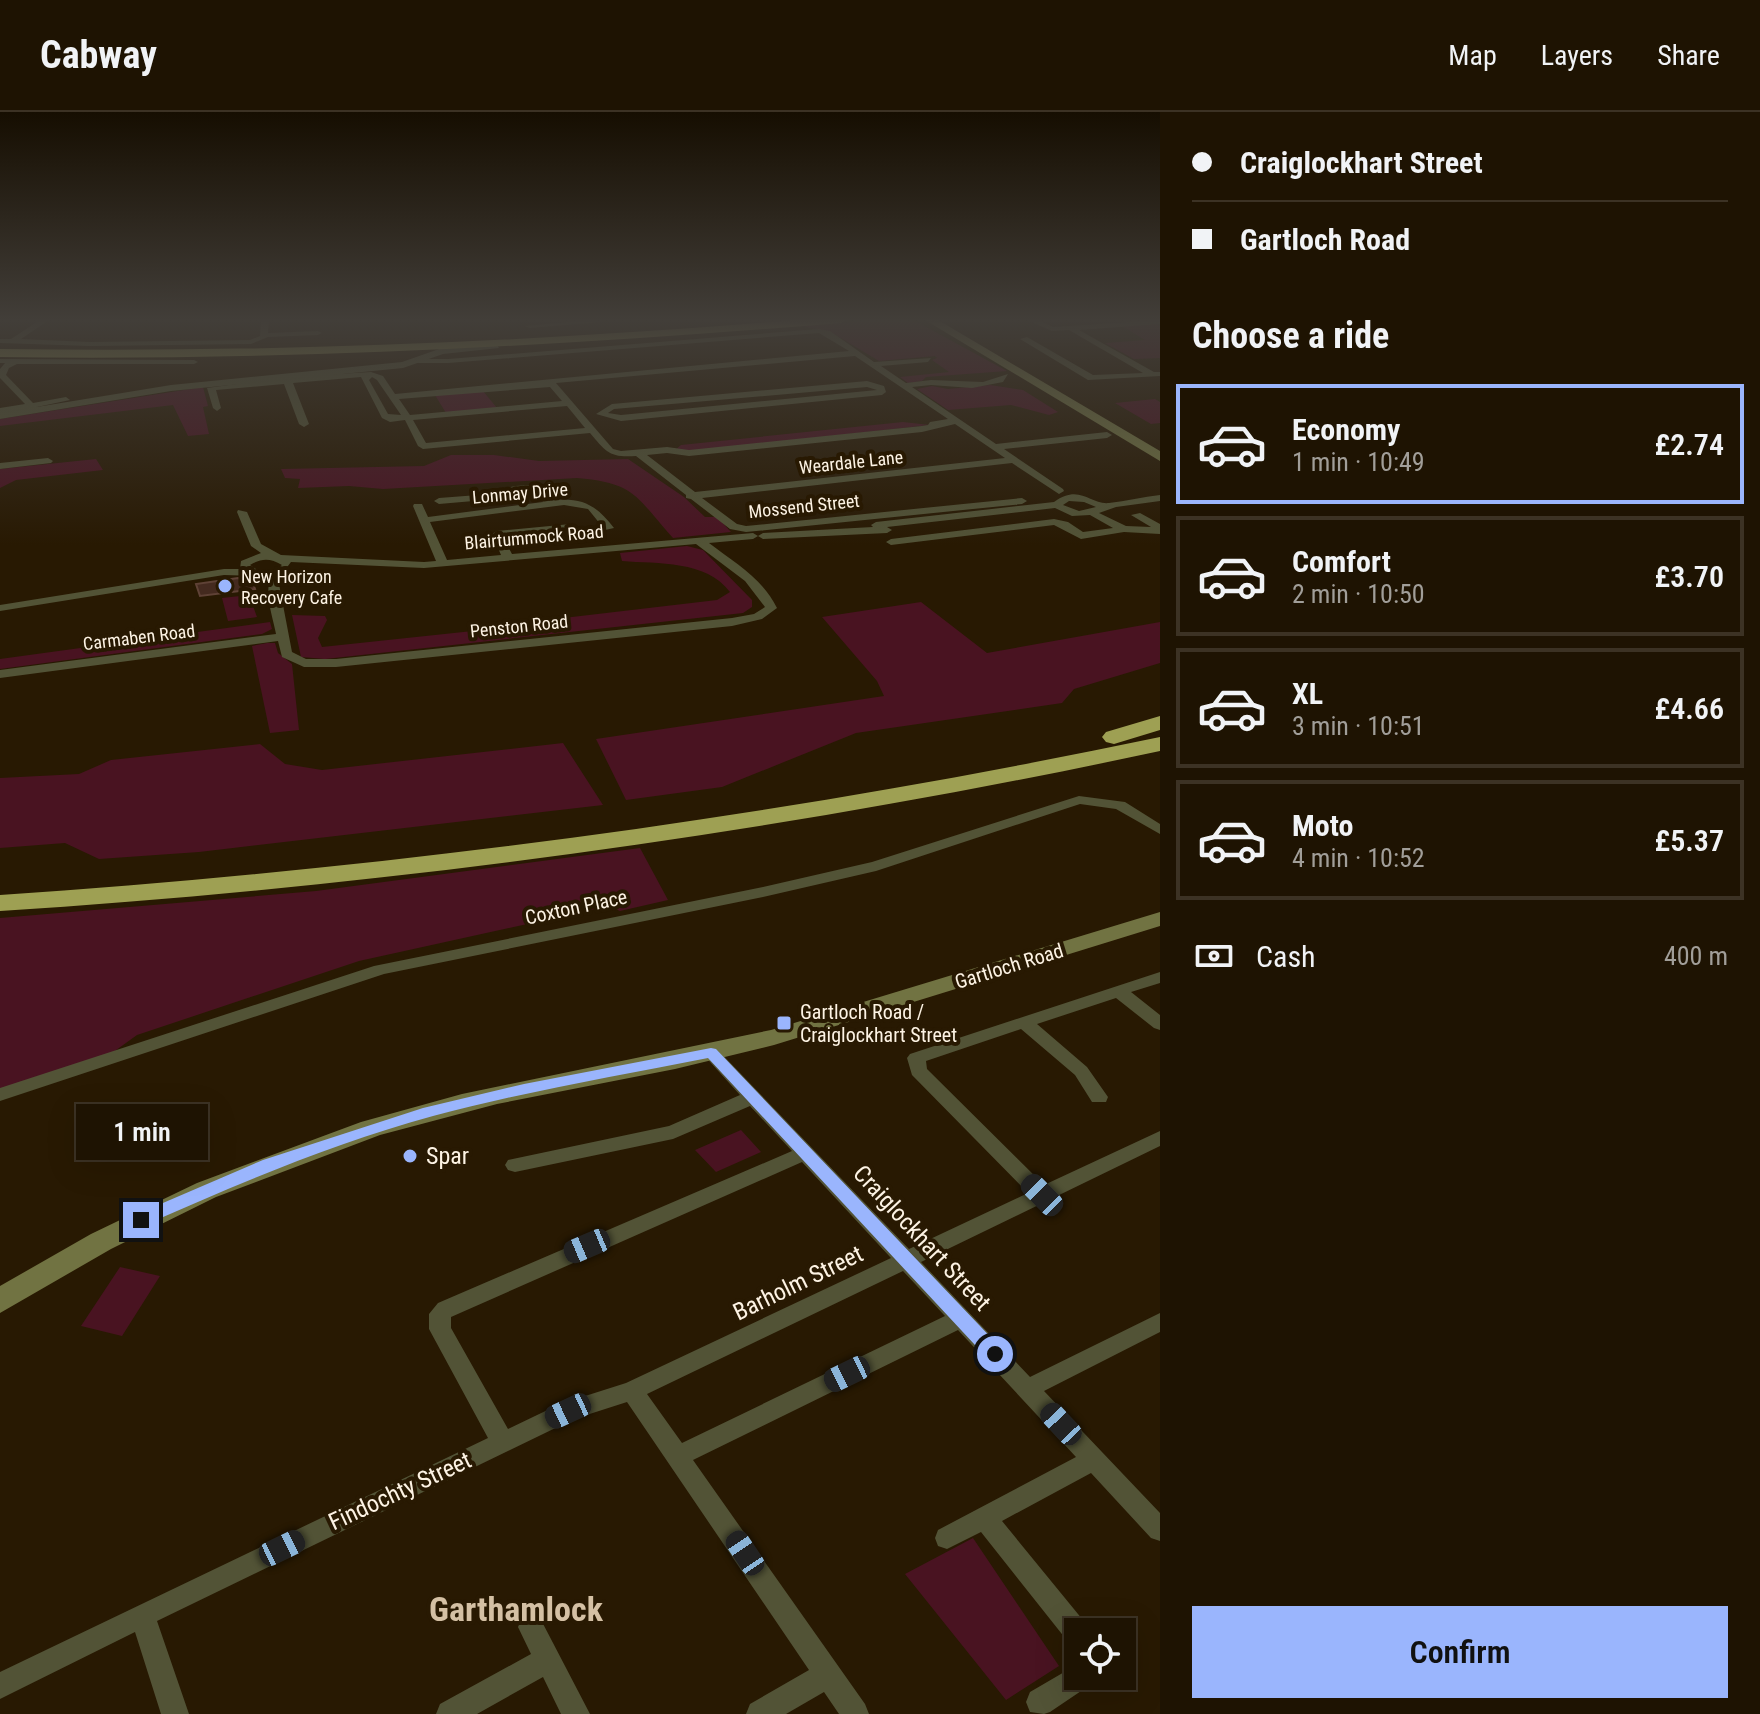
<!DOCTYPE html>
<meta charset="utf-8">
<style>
body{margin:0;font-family:"Roboto Condensed",sans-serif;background:#2b2011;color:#f1f3f6;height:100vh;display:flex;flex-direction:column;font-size:30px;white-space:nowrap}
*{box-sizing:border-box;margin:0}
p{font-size:26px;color:#a19e99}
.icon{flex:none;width:44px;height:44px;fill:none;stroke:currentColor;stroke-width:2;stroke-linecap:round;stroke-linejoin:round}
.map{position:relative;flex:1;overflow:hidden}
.details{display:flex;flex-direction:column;background:#1e1302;width:600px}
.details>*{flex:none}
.hud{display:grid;align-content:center;height:176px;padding:0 32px;background:#1e1302}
.fabs{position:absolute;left:1064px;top:1506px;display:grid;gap:16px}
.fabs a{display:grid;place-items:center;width:72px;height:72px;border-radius:0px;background:#1e1302;box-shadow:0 8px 32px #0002,0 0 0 2px #3c3224;font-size:40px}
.end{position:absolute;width:36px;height:36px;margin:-18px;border:10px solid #9ab5fd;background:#111;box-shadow:0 0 0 4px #111}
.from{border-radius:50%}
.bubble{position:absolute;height:56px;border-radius:0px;background:#1e1302;box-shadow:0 8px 32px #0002,0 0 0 2px #3c3224;font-size:26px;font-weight:600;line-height:56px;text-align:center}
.car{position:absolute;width:24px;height:48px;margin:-24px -12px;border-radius:10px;box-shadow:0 0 6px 2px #0007;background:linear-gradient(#222 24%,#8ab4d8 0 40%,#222 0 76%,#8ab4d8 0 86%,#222 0)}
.hud b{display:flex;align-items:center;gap:28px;height:76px;font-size:30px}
.hud b+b{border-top:2px solid #3c3224}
.hud i{width:20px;height:20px;background:#f1f3f6}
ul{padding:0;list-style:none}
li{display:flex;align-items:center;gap:24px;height:120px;margin:0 16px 12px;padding:0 16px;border:4px solid #3c3224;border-radius:0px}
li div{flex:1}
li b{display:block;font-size:30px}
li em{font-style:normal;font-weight:600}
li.current{border-color:#9ab5fd}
li>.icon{width:72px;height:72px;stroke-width:1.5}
h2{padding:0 32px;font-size:36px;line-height:96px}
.pay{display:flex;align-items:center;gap:20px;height:88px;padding:0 32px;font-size:30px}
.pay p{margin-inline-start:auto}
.primary-button{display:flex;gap:16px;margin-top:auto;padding:16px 32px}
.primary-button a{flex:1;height:92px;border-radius:0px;background:#9ab5fd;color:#111;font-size:32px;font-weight:600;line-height:92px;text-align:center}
header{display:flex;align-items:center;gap:48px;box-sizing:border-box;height:112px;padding:0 40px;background:#1e1302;border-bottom:2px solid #3c3224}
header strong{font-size:38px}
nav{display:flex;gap:44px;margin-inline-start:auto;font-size:28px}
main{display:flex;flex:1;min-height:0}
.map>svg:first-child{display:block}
.green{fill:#491321}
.building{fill:#442a1f;stroke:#5f4236;stroke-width:2}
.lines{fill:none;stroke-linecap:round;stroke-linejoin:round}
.minor{fill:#525336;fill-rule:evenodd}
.tertiary{fill:#525336;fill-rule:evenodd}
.secondary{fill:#717342;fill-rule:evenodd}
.primary{fill:#898a4b;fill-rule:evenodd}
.motorway{fill:#9ea053;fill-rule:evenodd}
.route{fill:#9ab5fd}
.poi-dot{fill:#9ab5fd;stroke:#281902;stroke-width:3}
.labels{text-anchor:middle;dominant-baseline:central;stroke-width:8;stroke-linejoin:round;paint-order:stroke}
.far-street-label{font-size:18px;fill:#fdf3e4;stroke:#281902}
.far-poi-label{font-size:18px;fill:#fdf3e4;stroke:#281902;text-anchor:start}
.street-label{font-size:20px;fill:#fdf3e4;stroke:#281902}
.poi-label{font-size:20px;fill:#fdf3e4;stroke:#281902;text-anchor:start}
.near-poi-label{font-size:24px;fill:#fdf3e4;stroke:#281902;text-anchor:start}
.near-street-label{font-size:24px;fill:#fdf3e4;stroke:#281902}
.near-district-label{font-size:34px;font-weight:bold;fill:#d4c0a4;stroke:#281902}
</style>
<header>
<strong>Cabway</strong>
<nav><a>Map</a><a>Layers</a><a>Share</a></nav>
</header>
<main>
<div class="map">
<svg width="1160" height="1602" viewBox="0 0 1160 1602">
<rect width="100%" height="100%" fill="#281902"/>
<!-- green -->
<path class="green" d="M 877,208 L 917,210 L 1007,259 L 926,265 L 922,269 L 908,271 L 900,265 L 949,260 L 932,248 L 937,246 L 935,244 L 879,249 L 831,220 L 802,214 Z
M 1156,212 L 1160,214 L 1160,246 L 1134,247 L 1105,231 L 1145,228 L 1122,214 Z
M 990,273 L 1023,278 L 1058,300 L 1049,303 L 1011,293 L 948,298 L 917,277 L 932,274 L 948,277 Z
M 203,275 L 208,294 L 203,295 L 209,322 L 188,324 L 173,293 L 0,314 L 0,307 Z
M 483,279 L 497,296 L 446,301 L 435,283 Z
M 1155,287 L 1160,290 L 1160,311 L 1151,312 L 1115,291 Z
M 903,310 L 930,313 L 685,340 L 675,338 L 681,333 Z
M 451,343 L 494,343 L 539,349 L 628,347 L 684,385 L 705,405 L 717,405 L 731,420 L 673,426 C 636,385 636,371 577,366 L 383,377 L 349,374 L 298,376 L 300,367 L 285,366 L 281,357 L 424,354 Z
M 96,347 L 103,358 L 16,368 L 0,376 L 0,357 Z
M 687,434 L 703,438 L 752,488 L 752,495 L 743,501 L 325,547 L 301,545 L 292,503 L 325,504 L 327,508 L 318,526 L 322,535 L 501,516 L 503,513 L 717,488 L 730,480 C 706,448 658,452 622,449 L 620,441 Z
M 249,483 L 257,505 L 228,509 L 222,486 Z
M 921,490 L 987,541 L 1160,510 L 1160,551 L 1074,577 L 1062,591 L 856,621 L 722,675 L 626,688 L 596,627 L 884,584 L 877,569 L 822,505 Z
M 270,510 L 272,517 L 262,522 L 0,557 L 0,547 Z
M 267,531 L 275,531 L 278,541 L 292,552 L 299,618 L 270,621 L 252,534 Z
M 563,631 L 603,693 L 199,740 L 99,747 L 65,731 L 0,736 L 0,666 L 79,662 L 111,648 L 260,632 L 285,652 L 322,658 Z
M 640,736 L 668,788 L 620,799 L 609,794 L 359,849 L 137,923 L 112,941 L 0,978 L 0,806 L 316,779 Z
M 741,1018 L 761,1040 L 716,1060 L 695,1038 Z
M 120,1155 L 160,1164 L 122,1224 L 81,1214 Z
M 973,1426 L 1059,1554 L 1006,1588 L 905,1462 Z"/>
<!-- building -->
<path class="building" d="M 238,466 L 251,467 L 255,477 L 200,484 L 196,472 Z"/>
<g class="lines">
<!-- minor -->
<path class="minor" d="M 40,208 L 49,208 L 21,227 L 90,230 L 250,228 L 260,224 L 261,208 L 269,208 L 268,221 L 318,219 L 322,221 L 318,223 L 268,225 L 251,232 L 90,234 L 0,231 L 0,227 L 11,227 Z
M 589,208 L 602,210 L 529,216 L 525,214 Z
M 1027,208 L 1038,208 L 1053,215 L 1160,208 L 1160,212 L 1079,218 L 1154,260 L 1160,260 L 1160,264 L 1088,268 L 1020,227 L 1027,225 L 1093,263 L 1143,261 L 1069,218 L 1052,219 Z
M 819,217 L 830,219 L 874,250 L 931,246 L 928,250 L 881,254 L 906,271 L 931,268 L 983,270 L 1008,262 L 1003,270 L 972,276 L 931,273 L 912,275 L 996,332 L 1107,320 L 1112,323 L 1107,326 L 1004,337 L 1063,377 L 1064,379 L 1059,382 L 1012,351 L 702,386 L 737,412 L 746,414 L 1022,386 L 1027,389 L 1022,392 L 746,420 L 730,417 L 691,387 L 686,386 L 686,383 L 636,344 C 610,346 606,340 590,321 L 423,337 L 418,334 L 405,308 L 390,310 L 382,306 L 361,265 L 293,271 L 309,312 L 304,315 L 299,312 L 284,272 L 216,278 L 221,296 L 217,299 L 213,296 L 207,276 L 287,265 L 371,260 L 383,264 L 395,282 L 849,239 L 819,221 L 448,251 L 417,251 L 413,249 L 417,247 L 448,247 ZM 855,244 L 948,307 L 930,310 L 928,313 L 922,314 L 689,338 L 667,335 L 621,339 L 613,337 L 556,271 ZM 372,265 L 377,268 L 401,303 L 388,302 L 369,268 ZM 550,275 L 562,289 L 410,303 L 399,287 ZM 567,294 L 585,316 L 426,331 L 413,308 ZM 955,312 L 1005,346 L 695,380 L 647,343 L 667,341 L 689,344 L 922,320 Z
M 0,247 L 194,248 L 198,250 L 194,252 L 17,252 L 9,256 L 6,263 L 33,291 L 66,285 L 70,288 L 37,295 L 39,298 L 35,301 L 29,297 L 0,302 L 0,296 L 25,292 L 0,266 L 0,257 L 5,251 L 0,251 Z
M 867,269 L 884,274 L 886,280 L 882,283 L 621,309 L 596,302 L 612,292 ZM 867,275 L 877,278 L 621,303 L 608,301 L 614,297 Z
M 48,346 L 53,349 L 51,351 L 0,357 L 0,351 Z
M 534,373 L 545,376 L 552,388 C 583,385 596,393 614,416 L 605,418 L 588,397 L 564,393 L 430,410 L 447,448 L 501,443 L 492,422 L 497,419 L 571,412 L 576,415 L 571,418 L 503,425 L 512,442 L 753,421 L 758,424 L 763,421 L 873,415 L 871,413 L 876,410 L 1054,390 C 1080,371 1090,393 1109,391 C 1126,389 1143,385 1160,383 L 1160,389 L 1116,395 L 1099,401 L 1126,414 L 1151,415 L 1131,403 L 1140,401 L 1160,412 L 1160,422 L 1124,420 L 1081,427 L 1054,413 L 891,433 L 886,430 L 891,427 L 1054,407 L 1068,410 L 1083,420 L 1113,416 L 1090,403 L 1072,404 L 1055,396 L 887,415 L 892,418 L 887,421 L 763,427 L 758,424 L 753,427 L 709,431 C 735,451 762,466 777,496 L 762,507 L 732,514 L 336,555 L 304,555 L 282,545 L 278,529 L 0,566 L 0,558 L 276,522 C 272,500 258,467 282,453 C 270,446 262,446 250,453 L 262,461 L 256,464 L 224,463 L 0,499 L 0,493 L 224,457 L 240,457 L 241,449 L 261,441 L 251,434 L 237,400 L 238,398 L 247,400 L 261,432 L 281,443 L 424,450 L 436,449 L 413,394 L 414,392 L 422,392 L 428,405 L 543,390 L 537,380 L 521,379 L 485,388 L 439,392 L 434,389 L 439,386 L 478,383 L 515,374 ZM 1069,389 L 1084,390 L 1096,395 L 1079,399 L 1063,393 ZM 696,432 L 745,469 L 765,495 L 754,502 L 732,506 L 336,547 L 306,547 L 292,540 L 279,472 L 281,463 L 291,450 L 424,456 Z
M 1079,684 L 1125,690 L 1160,712 L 1160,722 L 1116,697 L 1080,692 L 876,759 L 763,785 L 384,862 L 0,989 L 0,976 L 374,854 L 763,775 L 872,750 Z
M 1160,860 L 1160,871 L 1131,880 L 1160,903 L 1160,918 L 1154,916 L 1116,886 L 1037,912 L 1087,955 L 1108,985 L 1106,990 L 1092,990 L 1075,963 L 1021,917 L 926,949 L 927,957 L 1044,1073 L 1160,1019 L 1160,1034 L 921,1150 L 1030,1265 L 1160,1201 L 1160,1220 L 1044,1279 L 1160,1401 L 1160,1429 L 1151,1426 L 1091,1361 L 1002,1409 L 1087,1513 L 1090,1520 L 1078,1520 L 1078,1535 L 1069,1531 L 981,1420 L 947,1437 L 938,1434 L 935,1426 L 938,1418 L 1076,1345 L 958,1218 L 693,1348 L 865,1592 L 869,1602 L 839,1602 L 824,1580 L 786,1602 L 746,1602 L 750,1592 L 809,1558 L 627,1290 L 574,1307 L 157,1509 L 189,1602 L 161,1602 L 135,1520 L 0,1587 L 0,1560 L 488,1326 L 429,1217 L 429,1202 L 438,1191 L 792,1039 L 750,994 L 673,1027 L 515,1060 L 508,1058 L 505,1053 L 508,1048 L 669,1014 L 740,983 L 702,941 L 705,937 L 717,937 L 909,1137 L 1028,1081 L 912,963 L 907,946 L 910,942 ZM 802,1050 L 891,1146 L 626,1271 L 560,1292 L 508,1317 L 451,1216 L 451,1205 ZM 903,1159 L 945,1204 L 682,1331 L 647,1282 Z
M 531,1502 L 540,1506 L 590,1602 L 561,1602 L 543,1565 L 477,1602 L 436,1602 L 440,1592 L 531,1542 L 518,1515 L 522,1506 Z
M 1078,1552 L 1078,1564 L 1093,1564 L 1090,1573 L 1050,1600 L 1044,1602 L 1030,1600 L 1026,1590 L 1030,1580 Z"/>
<!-- tertiary -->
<path class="tertiary" d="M 496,231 L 499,236 L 443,242 L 403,256 L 171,279 L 0,307 L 0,301 L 171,273 L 402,250 L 442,236 Z"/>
<!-- secondary -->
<path class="secondary" d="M 925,208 L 938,208 L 1160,339 L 1160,349 Z
M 1160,800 L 1160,814 L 774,933 L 675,957 L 497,992 L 380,1023 L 216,1085 L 111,1137 L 0,1201 L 0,1174 L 91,1122 L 197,1071 L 361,1010 L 462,982 L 771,918 Z"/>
<!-- primary -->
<path class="primary" d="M 796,208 L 846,208 L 841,211 C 561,234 281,249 0,245 L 0,237 C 266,241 531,230 796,208 Z"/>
<!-- motorway -->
<path class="motorway" d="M 1160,604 L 1160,618 L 1114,632 L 1106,630 L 1102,625 L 1106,620 Z
M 1160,625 L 1160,639 C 778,721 389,774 0,799 L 0,783 C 389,757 778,705 1160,625 Z"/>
</g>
<!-- sky -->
<linearGradient id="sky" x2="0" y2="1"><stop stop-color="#160e01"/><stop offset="0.48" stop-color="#423e39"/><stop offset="1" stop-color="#423e39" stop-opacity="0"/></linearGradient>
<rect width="1160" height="433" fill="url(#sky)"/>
<!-- route -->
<path class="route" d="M 711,936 L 716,937 L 1001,1236 L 1004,1242 L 1001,1247 L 988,1247 L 708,946 C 616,964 523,980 433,1004 C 334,1031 240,1071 147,1112 L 141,1114 L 133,1108 L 135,1103 L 263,1048 L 423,996 L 524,972 Z"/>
<!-- markers -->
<g class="poi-dot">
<circle cx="225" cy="474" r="8"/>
<rect x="776" y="903" width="16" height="16" rx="4"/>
<circle cx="410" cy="1044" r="8"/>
</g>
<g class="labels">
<!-- far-street labels -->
<g class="far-street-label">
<text transform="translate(851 350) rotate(-6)">Weardale Lane</text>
<text transform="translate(520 381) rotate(-5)">Lonmay Drive</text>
<text transform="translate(804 394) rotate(-6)">Mossend Street</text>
<text transform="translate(534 425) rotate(-5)">Blairtummock Road</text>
<text transform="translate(519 514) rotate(-6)">Penston Road</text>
<text transform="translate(139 525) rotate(-7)">Carmaben Road</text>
</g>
<!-- far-poi labels -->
<g class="far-poi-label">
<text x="241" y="464">New Horizon<tspan x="241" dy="21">Recovery Cafe</tspan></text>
</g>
<!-- street labels -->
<g class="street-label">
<text transform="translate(576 795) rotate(-12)">Coxton Place</text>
<text transform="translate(1009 854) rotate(-17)">Gartloch Road</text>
</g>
<!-- poi labels -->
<g class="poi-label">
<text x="800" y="900">Gartloch Road /<tspan x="800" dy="23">Craiglockhart Street</tspan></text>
</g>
<!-- near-poi labels -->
<g class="near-poi-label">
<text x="426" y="1044">Spar</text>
</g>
<!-- near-street labels -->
<g class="near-street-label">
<text transform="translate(922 1126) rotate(47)">Craiglockhart Street</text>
<text transform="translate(798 1171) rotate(-26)">Barholm Street</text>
<text transform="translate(400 1379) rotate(-25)">Findochty Street</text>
</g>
<!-- near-district labels -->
<g class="near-district-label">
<text x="516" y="1497">Garthamlock</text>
</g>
</g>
</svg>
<div class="fabs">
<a><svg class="icon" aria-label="locate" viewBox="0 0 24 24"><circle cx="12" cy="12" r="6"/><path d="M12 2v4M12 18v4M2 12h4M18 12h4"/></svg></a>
</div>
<i class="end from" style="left:995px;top:1242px"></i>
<i class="end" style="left:141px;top:1108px"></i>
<div class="bubble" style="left:76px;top:992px;width:132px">1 min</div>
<i class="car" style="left:1042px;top:1083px;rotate:315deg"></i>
<i class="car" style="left:587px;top:1134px;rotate:247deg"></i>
<i class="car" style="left:847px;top:1262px;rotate:244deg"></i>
<i class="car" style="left:568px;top:1299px;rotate:245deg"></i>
<i class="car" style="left:1061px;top:1312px;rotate:317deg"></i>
<i class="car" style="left:282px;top:1436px;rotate:64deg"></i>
<i class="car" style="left:745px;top:1441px;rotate:326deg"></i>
</div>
<section class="details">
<div class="hud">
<b><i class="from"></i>Craiglockhart Street</b>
<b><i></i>Gartloch Road</b>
</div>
<h2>Choose a ride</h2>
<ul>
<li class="current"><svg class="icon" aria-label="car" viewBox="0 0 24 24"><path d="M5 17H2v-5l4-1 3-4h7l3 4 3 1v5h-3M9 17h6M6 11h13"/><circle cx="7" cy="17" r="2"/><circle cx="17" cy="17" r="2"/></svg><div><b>Economy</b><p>1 min · 10:49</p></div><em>£2.74</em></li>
<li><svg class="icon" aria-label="car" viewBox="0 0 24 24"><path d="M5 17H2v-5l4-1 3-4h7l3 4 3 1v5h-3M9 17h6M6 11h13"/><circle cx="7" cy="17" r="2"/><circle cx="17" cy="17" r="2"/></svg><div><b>Comfort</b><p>2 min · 10:50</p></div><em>£3.70</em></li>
<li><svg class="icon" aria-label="car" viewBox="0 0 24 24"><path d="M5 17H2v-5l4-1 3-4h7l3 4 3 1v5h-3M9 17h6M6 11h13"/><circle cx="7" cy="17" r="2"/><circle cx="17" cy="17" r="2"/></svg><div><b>XL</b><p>3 min · 10:51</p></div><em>£4.66</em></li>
<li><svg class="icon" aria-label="car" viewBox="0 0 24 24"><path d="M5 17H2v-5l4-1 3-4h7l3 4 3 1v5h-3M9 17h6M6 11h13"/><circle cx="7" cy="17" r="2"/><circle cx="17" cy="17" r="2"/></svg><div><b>Moto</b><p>4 min · 10:52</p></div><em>£5.37</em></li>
</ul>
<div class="pay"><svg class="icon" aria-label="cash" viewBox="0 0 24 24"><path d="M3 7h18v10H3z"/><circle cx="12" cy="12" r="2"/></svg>Cash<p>400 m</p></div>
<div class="primary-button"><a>Confirm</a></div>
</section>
</main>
